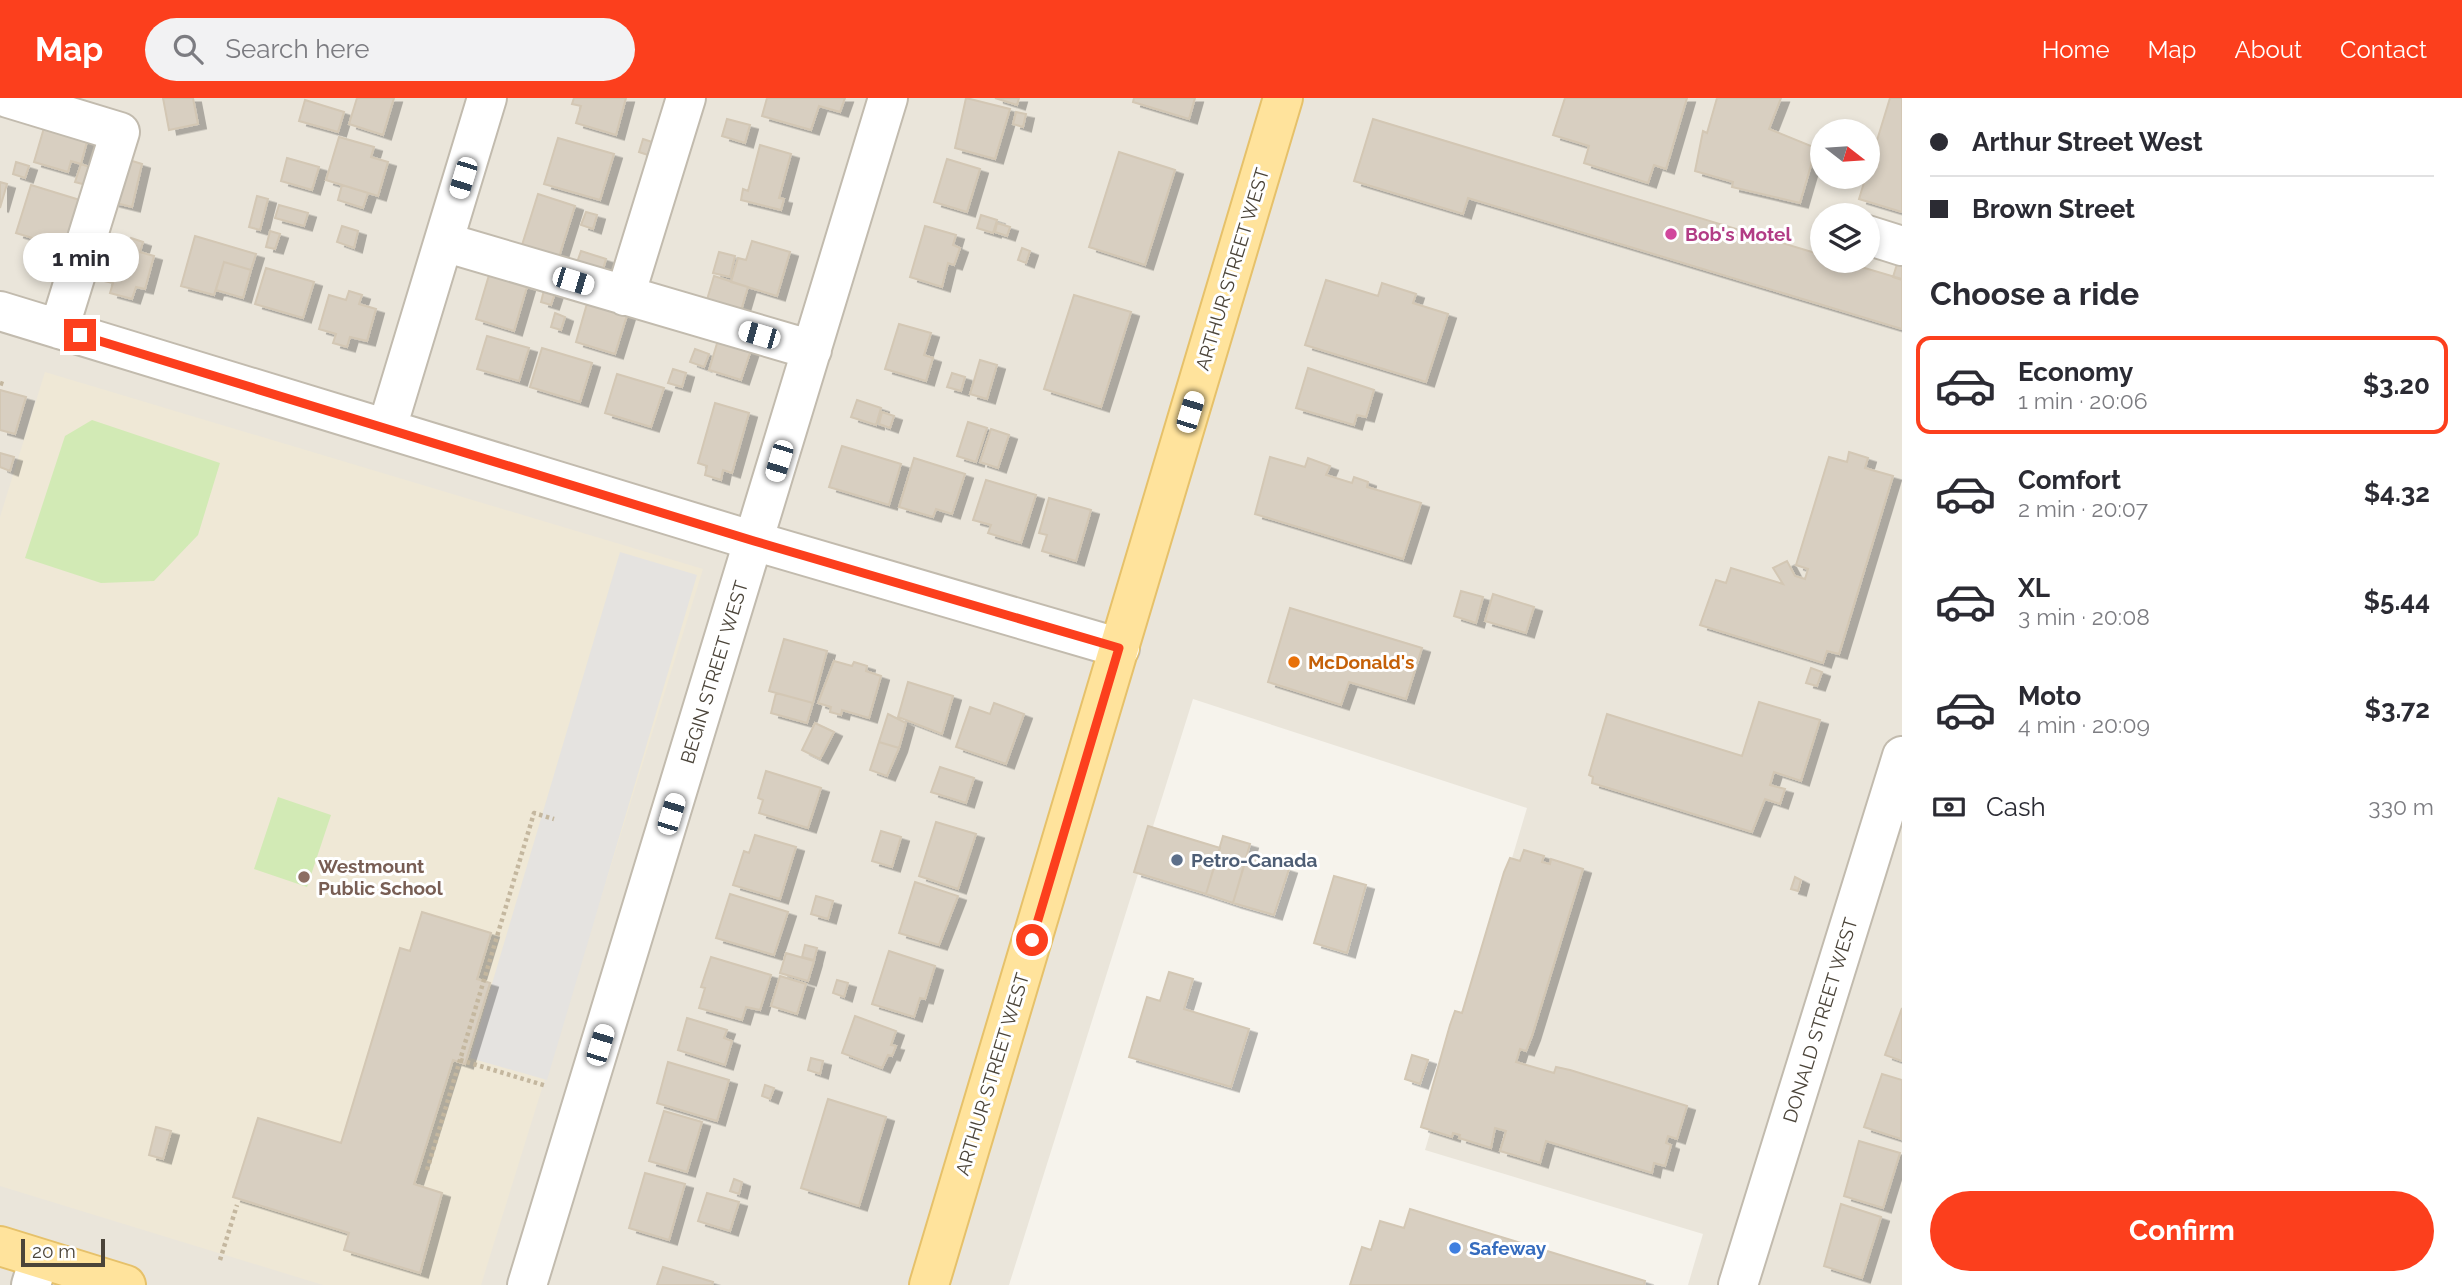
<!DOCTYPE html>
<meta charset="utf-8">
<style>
body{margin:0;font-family:Raleway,sans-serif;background:#f2f2f3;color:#2b2b33;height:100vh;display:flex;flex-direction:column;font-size:26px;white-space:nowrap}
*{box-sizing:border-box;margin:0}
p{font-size:23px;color:#7c7c81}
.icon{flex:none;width:38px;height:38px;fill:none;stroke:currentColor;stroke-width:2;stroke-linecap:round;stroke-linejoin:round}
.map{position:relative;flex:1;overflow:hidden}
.details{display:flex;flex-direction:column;background:#fff;width:560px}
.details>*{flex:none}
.top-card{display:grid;align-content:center;height:154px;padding:0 28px;background:#fff}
.needle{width:46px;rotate:107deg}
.buttons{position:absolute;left:1810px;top:21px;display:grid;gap:14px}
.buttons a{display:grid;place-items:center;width:70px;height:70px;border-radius:50%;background:#fff;box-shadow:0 4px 10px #0003;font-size:35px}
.scale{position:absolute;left:21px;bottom:18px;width:84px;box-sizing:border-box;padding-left:7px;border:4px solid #4b4439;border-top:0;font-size:19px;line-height:24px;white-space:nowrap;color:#4b4439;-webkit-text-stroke:5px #fff;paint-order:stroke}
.end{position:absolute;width:32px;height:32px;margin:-16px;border:9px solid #fc3f1d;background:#fff;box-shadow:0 0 0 4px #fff}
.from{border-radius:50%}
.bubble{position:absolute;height:49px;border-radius:24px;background:#fff;box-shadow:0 4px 10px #0003;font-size:23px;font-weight:700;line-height:49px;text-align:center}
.car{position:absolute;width:21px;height:42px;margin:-21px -10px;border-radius:9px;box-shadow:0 0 5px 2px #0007;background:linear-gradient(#fff 24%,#345 0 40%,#fff 0 76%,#345 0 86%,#fff 0)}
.top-card b{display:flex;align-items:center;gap:24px;height:66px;font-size:26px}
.top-card b+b{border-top:2px solid #e1e1e2}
.top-card i{width:18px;height:18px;background:#2b2b33}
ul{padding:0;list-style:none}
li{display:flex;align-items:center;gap:21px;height:98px;margin:0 14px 10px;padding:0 14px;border:4px solid transparent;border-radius:14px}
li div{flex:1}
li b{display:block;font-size:26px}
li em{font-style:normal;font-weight:700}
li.current{border-color:#fc3f1d}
li>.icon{width:63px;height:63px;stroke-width:1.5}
h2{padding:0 28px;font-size:32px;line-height:84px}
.pay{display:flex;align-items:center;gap:18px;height:77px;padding:0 28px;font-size:26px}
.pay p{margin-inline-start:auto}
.action{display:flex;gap:14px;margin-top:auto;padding:14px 28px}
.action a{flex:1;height:80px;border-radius:42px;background:#fc3f1d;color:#fff;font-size:28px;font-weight:700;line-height:80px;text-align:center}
header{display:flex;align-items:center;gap:42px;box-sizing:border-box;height:98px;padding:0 35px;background:#fc3f1d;color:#fff}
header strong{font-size:33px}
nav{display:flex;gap:38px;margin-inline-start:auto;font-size:24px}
.search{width:490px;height:63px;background:#f2f2f3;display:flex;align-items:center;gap:18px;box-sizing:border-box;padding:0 24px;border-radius:38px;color:#7c7c81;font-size:26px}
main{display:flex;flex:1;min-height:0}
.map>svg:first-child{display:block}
.residential{fill:#eae5da;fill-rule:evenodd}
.education{fill:#efe8d6}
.green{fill:#d2eab5}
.parking{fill:#e5e3e0}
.building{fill:#d8cfc1;stroke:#d3c7b4;stroke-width:2;filter:url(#shadow)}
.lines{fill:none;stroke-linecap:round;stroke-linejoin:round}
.minor-casing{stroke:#c2bbae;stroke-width:42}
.major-casing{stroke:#e6c16a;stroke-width:42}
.path{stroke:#c4b79f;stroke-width:4.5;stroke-dasharray:3.5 3.5;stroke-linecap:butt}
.minor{stroke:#fff;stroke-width:38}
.major{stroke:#ffe39c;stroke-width:38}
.route{stroke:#fc3f1d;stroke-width:9}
.hotel-dot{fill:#d1479c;stroke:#fff;stroke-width:2.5}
.food-dot{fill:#e8710a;stroke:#fff;stroke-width:2.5}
.service-dot{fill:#5c6f8a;stroke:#fff;stroke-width:2.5}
.education-dot{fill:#8d6e63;stroke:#fff;stroke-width:2.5}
.shop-dot{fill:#3f7fe0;stroke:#fff;stroke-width:2.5}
.labels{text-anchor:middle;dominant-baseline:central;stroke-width:6;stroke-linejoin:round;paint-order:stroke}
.hotel-label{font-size:19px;font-weight:bold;fill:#b23c85;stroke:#fff;text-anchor:start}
.street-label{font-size:19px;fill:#4b4439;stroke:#fff}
.food-label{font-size:19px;font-weight:bold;fill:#c56008;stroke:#fff;text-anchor:start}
.service-label{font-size:19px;font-weight:bold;fill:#4e5e75;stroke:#fff;text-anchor:start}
.education-label{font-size:19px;font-weight:bold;fill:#785e54;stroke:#fff;text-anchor:start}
.shop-label{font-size:19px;font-weight:bold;fill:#366cbe;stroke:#fff;text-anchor:start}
</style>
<header>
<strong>Map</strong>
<div class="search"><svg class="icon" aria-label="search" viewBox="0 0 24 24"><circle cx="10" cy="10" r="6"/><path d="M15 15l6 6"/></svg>Search here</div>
<nav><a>Home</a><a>Map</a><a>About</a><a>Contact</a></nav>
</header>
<main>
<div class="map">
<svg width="1902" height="1187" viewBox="0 0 1902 1187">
<defs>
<filter id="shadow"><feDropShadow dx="8" dy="4.5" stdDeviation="0" flood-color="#0004"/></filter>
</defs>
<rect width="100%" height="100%" fill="#f6f3ec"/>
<!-- residential -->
<path class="residential" d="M 0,0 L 1902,0 L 1902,1187 L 1688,1187 L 1703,1136 L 1425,1052 L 1527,710 L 1193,601 L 1009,1187 L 0,1187 ZM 1822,33 L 1867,33 L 1867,79 L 1822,79 ZM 1822,117 L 1867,117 L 1867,163 L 1822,163 Z"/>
<!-- education -->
<path class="education" d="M 45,274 L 703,471 L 481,1187 L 323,1187 L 0,1088 L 0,419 Z"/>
<!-- green -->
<path class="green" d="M 92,322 L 220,365 L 198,437 L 154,483 L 101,485 L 25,460 L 65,338 Z
M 278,699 L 331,717 L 307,789 L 254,771 Z"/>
<!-- parking -->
<path class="parking" d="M 620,454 L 697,477 L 547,982 L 470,960 Z"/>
<!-- building -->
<path class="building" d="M 163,0 L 193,0 L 198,26 L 169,32 Z
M 357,0 L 394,0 L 383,37 L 349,26 Z
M 574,0 L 626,0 L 616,37 L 576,25 L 581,8 L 572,6 Z
M 767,0 L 845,0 L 840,14 L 819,8 L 811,32 L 762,18 Z
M 966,0 L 1010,11 L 995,61 L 955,50 Z
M 995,0 L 1019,0 L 1017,7 Z
M 1134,0 L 1195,0 L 1189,21 L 1133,4 Z
M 1565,0 L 1687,0 L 1666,71 L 1654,67 L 1648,85 L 1584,65 L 1589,48 L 1553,37 Z
M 1717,0 L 1781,0 L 1769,31 L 1816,50 L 1800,105 L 1732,89 L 1733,84 L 1695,73 L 1703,33 L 1707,35 Z
M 1890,0 L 1902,0 L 1902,114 L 1859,101 Z
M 305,2 L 344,14 L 338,34 L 299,23 Z
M 1016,14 L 1026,16 L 1023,29 L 1013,26 Z
M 727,21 L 750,27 L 745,45 L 722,38 Z
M 1373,21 L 1822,157 L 1822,163 L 1841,163 L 1902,181 L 1902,231 L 1468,100 L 1463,116 L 1354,83 Z
M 46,23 L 89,36 L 81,66 L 71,63 L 68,74 L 34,64 Z
M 339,39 L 374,49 L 371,59 L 388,64 L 378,98 L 326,82 Z
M 558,40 L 614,56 L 600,102 L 544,86 Z
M 643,41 L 658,46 L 654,59 L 639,54 Z
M 760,47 L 791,56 L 779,100 L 784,101 L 781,112 L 741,102 L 743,91 L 748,93 Z
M 1119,54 L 1175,72 L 1145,167 L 1089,149 Z
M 287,60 L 319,69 L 312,92 L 281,83 Z
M 947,61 L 980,71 L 967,114 L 934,104 Z
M 129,62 L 142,66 L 132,109 L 112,104 Z
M 16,64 L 29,68 L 25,80 L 13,76 Z
M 81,66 L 95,71 L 90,88 L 75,84 Z
M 0,84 L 7,86 L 0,110 Z
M 31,87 L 83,103 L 70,145 L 51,139 L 49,145 L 16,135 Z
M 342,87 L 368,95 L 363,110 L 338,102 Z
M 538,96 L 575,108 L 559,159 L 522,147 Z
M 257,98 L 268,101 L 260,132 L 249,129 Z
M 279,107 L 308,115 L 304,128 L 275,120 Z
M 586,114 L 597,117 L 593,131 L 581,127 Z
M 981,117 L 997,122 L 993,135 L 977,130 Z
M 997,125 L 1010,129 L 1007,138 L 995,134 Z
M 342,128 L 358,133 L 354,150 L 337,144 Z
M 925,128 L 956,137 L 953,147 L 960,150 L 954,167 L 948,165 L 942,189 L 910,179 Z
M 270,133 L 280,136 L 275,151 L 266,149 Z
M 195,138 L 256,156 L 251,172 L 224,164 L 214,197 L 181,188 Z
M 131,140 L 143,144 L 140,154 L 154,158 L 145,191 L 136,189 L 132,201 L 110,195 L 113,185 L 104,183 L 114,147 L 128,151 Z
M 752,143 L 790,154 L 777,198 L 731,184 L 738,160 L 746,162 Z
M 1022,150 L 1030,153 L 1026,165 L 1018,162 Z
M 581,153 L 606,161 L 601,178 L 575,170 Z
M 719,154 L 735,158 L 730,179 L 713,175 Z
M 224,164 L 251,172 L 243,200 L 216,192 Z
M 1897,166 L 1902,168 L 1902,182 L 1893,179 Z
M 266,170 L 314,184 L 303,220 L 255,206 Z
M 489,177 L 527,189 L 514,233 L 476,221 Z
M 714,178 L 748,189 L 740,216 L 706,205 Z
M 1326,182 L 1378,198 L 1382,185 L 1416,196 L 1413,205 L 1448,216 L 1426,284 L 1305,247 Z
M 544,192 L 555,195 L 551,207 L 541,204 Z
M 349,193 L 362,197 L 359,206 L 376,211 L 367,243 L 350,239 L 347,249 L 333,245 L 336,236 L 319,231 L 329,197 L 346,202 Z
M 1074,197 L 1131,214 L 1101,309 L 1044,291 Z
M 588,202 L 628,214 L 615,256 L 576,244 Z
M 555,215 L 565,219 L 561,232 L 551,229 Z
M 899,226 L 931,235 L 924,257 L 933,260 L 926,283 L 885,271 Z
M 487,238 L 529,250 L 519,283 L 477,271 Z
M 718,242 L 751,252 L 741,282 L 709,272 Z
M 542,250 L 592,265 L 580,304 L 530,289 Z
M 695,251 L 709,256 L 704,269 L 690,264 Z
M 980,262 L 997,267 L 987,301 L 970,296 Z
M 1308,270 L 1374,292 L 1366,319 L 1357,317 L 1354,327 L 1296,310 Z
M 673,271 L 686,275 L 682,289 L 668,285 Z
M 952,275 L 965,279 L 961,293 L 947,289 Z
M 617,276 L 664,290 L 651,329 L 605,315 Z
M 0,292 L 26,299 L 15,336 L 0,332 Z
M 857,302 L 881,310 L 876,327 L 851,319 Z
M 715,305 L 749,315 L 732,375 L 723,372 L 721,382 L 705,377 L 707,368 L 698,365 Z
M 882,314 L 894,318 L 890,330 L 879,326 Z
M 968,324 L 987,330 L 976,364 L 957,358 Z
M 991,331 L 1009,337 L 998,370 L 980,364 Z
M 842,348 L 901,366 L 889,407 L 829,389 Z
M 1849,354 L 1868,360 L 1865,370 L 1893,378 L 1839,556 L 1827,553 L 1823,565 L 1700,527 L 1716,482 L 1726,485 L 1731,470 L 1783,486 L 1773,470 L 1787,463 L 1795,478 L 1805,481 L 1808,471 L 1796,467 L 1829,359 L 1847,364 Z
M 0,355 L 14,359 L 10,373 L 0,369 Z
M 1270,359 L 1305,369 L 1308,360 L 1330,368 L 1326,377 L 1352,385 L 1354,379 L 1368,384 L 1367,389 L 1421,405 L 1403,461 L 1255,416 Z
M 914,360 L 965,376 L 952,416 L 936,411 L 933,419 L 899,409 Z
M 986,382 L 1036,397 L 1021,445 L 988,435 L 991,427 L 973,422 Z
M 1049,400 L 1091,412 L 1076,463 L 1042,453 L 1047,437 L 1039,435 Z
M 1461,493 L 1483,499 L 1476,525 L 1454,518 Z
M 1493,496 L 1534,509 L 1526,535 L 1485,523 Z
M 1290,510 L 1422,550 L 1406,601 L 1349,584 L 1341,607 L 1268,584 Z
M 784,541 L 827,553 L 813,605 L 769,593 Z
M 834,563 L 852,568 L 854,564 L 867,568 L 866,573 L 881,578 L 869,620 L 842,612 L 841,617 L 830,614 L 831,609 L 818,605 Z
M 1811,570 L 1822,574 L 1817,588 L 1806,585 Z
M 908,584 L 953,598 L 942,636 L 898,619 Z
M 776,595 L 813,605 L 807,625 L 771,615 Z
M 1759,604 L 1820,622 L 1801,683 L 1774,674 L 1770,687 L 1785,691 L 1780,706 L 1765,701 L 1752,734 L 1592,685 L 1593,679 L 1589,677 L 1607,616 L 1742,658 Z
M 994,605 L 1024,616 L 1006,666 L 956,649 L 970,609 L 990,616 Z
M 888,616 L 906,625 L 899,650 L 879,644 Z
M 815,625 L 834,634 L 820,661 L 802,652 Z
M 879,644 L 899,650 L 887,678 L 870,672 Z
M 940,669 L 974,680 L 966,705 L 931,694 Z
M 766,673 L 821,690 L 808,730 L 759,715 L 763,702 L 758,700 Z
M 936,724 L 976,736 L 958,791 L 919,778 Z
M 1148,728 L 1220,750 L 1206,796 L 1134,774 Z
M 881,733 L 901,739 L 892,769 L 872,763 Z
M 755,737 L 796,749 L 780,801 L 733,787 L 744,753 L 749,755 Z
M 1223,738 L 1250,746 L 1233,805 L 1206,796 Z
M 1524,752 L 1544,758 L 1542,764 L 1550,766 L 1551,761 L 1583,771 L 1532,938 L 1526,953 L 1520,951 L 1516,964 L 1554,975 L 1556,969 L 1570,972 L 1687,1008 L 1677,1041 L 1668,1038 L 1666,1045 L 1671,1047 L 1665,1068 L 1654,1065 L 1652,1075 L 1546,1043 L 1540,1065 L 1500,1053 L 1506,1033 L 1495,1030 L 1491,1050 L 1459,1040 L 1460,1037 L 1453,1035 L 1452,1039 L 1421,1029 L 1450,927 L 1455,913 L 1462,915 L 1504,774 L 1510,760 L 1520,763 Z
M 1247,758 L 1289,771 L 1274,817 L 1233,805 Z
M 1334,778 L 1366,787 L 1347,855 L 1314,845 Z
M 1795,779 L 1801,782 L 1798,793 L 1791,791 Z
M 915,784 L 958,798 L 939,847 L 899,835 Z
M 730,796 L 788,814 L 774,857 L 716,840 Z
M 816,798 L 833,803 L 828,821 L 811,816 Z
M 422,814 L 491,835 L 477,881 L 490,885 L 465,966 L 453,962 L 414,1086 L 442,1095 L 420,1175 L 344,1152 L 349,1135 L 233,1099 L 258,1020 L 341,1045 L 400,850 L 410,853 Z
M 805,847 L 817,850 L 814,862 L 802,859 Z
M 889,853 L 935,868 L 925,901 L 920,900 L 914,919 L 872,906 Z
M 786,855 L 814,863 L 808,883 L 780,875 Z
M 711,859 L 771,877 L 760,912 L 746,909 L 742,922 L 699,910 L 705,890 L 701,889 Z
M 1169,874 L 1193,881 L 1184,911 L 1249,931 L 1231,989 L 1129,959 L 1147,899 L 1160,903 Z
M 780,878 L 806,886 L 797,916 L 771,908 Z
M 837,882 L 848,885 L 844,899 L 833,895 Z
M 1902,910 L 1902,963 L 1885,957 Z
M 855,918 L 896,933 L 891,947 L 896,948 L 892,958 L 888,957 L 882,970 L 842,955 Z
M 687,920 L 727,932 L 724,940 L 732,943 L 725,967 L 678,952 Z
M 1412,957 L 1428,962 L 1420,986 L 1405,981 Z
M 811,960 L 823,963 L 820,976 L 808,972 Z
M 668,964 L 729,982 L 717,1023 L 657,1005 Z
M 1882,976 L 1902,982 L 1901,1041 L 1864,1029 Z
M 765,987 L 774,990 L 770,1001 L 762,998 Z
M 828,1001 L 886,1019 L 859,1108 L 801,1090 Z
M 664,1013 L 702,1024 L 687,1074 L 649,1063 Z
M 156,1029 L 171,1033 L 163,1061 L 149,1057 Z
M 1859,1043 L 1900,1055 L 1883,1110 L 1844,1098 Z
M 645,1075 L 685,1086 L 669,1142 L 629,1130 Z
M 734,1081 L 742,1084 L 739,1096 L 730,1093 Z
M 707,1095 L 739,1104 L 730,1133 L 698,1123 Z
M 1841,1106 L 1881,1119 L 1862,1180 L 1824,1168 Z
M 1410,1111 L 1645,1183 L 1644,1187 L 1350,1187 L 1362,1149 L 1371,1152 L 1380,1123 L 1404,1130 Z
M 663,1169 L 713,1184 L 712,1187 L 657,1187 Z"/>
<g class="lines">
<!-- minor casing -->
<g class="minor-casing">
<path id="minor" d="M 8,0 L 120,34 L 59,231
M 1867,137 L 1902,148
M 444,144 L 812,252
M 625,198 L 686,0
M 0,213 L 754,443 L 1120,550
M 387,330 L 487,0
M 31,1187 L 39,1161
M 527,1187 L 888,0
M 1738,1187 L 1902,658"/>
</g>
<!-- major casing -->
<g class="major-casing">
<path id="major" d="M 0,1148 L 126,1187
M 929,1187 L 1283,0"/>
</g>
<!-- path -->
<path class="path" d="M 0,285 L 6,287
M 460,962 L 547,988
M 427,1072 L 534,715 L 554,721
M 220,1162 L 237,1107"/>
<!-- minor -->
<use href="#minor" class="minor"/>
<!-- major -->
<use href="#major" class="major"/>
</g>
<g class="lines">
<!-- route -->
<path class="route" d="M 80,237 L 754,443 L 1119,550 L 1032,842"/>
</g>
<!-- markers -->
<circle class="hotel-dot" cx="1671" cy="136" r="7"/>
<circle class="food-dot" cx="1294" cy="564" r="7"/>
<circle class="service-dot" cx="1177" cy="762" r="7"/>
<circle class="education-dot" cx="304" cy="779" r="7"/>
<circle class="shop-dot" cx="1455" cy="1150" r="7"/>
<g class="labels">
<!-- hotel labels -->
<g class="hotel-label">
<text x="1685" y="136">Bob's Motel</text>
</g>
<!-- street labels -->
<g class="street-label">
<text transform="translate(1232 171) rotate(-73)">ARTHUR STREET WEST</text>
<text transform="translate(714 574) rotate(-73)">BEGIN STREET WEST</text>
<text transform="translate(1820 922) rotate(-73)">DONALD STREET WEST</text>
<text transform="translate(992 976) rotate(-73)">ARTHUR STREET WEST</text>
</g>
<!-- food labels -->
<g class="food-label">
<text x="1308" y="564">McDonald's</text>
</g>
<!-- service labels -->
<g class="service-label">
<text x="1191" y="762">Petro-Canada</text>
</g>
<!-- education labels -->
<g class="education-label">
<text x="318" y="768">Westmount<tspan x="318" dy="22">Public School</tspan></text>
</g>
<!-- shop labels -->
<g class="shop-label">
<text x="1469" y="1150">Safeway</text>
</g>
</g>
</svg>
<div class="buttons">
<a><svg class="needle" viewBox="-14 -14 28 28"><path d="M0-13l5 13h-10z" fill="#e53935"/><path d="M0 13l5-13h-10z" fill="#7c7c81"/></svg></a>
<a><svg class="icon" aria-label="layers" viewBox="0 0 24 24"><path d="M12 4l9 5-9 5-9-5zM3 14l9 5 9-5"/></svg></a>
</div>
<div class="scale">20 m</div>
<i class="end from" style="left:1032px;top:842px"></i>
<i class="end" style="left:80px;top:237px"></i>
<div class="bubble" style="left:23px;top:135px;width:116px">1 min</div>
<i class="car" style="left:463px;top:80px;rotate:197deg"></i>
<i class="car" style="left:573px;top:183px;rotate:107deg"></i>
<i class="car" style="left:759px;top:237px;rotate:286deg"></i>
<i class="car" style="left:1190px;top:314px;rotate:17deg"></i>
<i class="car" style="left:779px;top:363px;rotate:197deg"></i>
<i class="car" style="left:671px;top:716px;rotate:17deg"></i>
<i class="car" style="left:600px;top:947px;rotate:17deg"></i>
</div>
<section class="details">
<div class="top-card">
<b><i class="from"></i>Arthur Street West</b>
<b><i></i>Brown Street</b>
</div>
<h2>Choose a ride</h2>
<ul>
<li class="current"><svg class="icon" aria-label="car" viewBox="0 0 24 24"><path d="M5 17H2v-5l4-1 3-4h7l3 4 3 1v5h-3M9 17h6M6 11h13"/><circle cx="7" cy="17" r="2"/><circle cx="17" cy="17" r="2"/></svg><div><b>Economy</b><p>1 min · 20:06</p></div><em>$3.20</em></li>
<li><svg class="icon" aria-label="car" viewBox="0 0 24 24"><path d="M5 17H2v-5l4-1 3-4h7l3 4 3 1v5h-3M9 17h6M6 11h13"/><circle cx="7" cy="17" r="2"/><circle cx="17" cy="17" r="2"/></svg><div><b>Comfort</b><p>2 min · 20:07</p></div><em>$4.32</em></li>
<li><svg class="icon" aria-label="car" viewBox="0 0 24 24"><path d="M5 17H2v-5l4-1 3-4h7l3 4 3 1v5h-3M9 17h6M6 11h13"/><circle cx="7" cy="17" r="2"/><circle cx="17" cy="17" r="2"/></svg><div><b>XL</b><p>3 min · 20:08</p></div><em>$5.44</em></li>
<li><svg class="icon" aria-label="car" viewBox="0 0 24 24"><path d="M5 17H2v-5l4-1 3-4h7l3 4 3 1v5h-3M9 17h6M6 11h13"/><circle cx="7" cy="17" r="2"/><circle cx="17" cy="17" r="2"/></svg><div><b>Moto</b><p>4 min · 20:09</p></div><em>$3.72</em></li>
</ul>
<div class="pay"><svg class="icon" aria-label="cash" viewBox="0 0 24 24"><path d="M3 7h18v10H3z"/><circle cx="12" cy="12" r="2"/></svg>Cash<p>330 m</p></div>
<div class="action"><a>Confirm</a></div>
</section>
</main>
